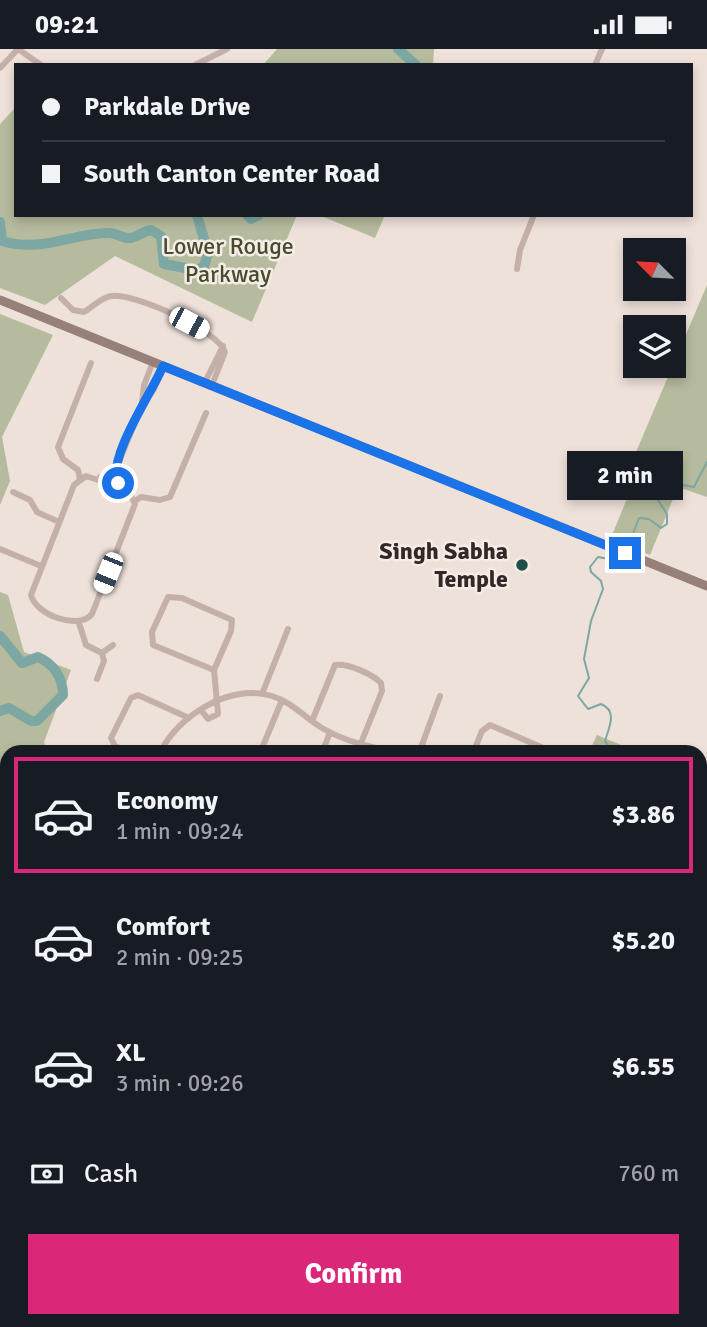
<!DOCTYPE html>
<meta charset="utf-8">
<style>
body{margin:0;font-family:Signika,sans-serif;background:#20242c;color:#f1f3f6;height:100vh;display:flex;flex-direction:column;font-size:26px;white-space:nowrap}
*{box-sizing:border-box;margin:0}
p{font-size:23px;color:#9ea1a6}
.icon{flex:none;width:38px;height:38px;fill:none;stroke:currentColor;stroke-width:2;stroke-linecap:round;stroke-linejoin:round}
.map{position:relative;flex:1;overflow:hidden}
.side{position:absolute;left:0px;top:696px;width:707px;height:583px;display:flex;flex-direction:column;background:#171b24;border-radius:21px 21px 0 0;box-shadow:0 4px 10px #0003}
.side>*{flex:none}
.guide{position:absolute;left:14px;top:14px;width:679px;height:154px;border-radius:0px;box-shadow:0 4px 10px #0003;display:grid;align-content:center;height:154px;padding:0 28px;background:#171b24}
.needle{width:46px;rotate:294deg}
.controls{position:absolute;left:623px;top:189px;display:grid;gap:14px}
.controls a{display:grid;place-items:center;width:63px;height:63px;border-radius:0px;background:#171b24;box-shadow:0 4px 10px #0003;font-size:35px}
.end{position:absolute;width:32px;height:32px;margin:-16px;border:9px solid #1a73e8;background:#fff;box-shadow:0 0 0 4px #fff}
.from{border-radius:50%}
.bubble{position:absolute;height:49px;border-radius:0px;background:#171b24;box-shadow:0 4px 10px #0003;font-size:23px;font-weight:800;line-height:49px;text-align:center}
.car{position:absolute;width:21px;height:42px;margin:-21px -10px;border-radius:9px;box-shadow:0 0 5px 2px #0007;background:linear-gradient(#fff 24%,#345 0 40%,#fff 0 76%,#345 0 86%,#fff 0)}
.guide b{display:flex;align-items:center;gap:24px;height:66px;font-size:26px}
.guide b+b{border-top:2px solid #363941}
.guide i{width:18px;height:18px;background:#f1f3f6}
ul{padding:12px 0 0;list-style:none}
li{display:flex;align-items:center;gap:21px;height:116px;margin:0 14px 10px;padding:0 14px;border:4px solid transparent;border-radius:0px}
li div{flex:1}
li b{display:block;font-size:26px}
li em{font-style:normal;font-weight:800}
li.active{border-color:#db2777}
li>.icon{width:63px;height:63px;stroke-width:1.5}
.pay{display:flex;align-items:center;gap:18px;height:77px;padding:0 28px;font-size:26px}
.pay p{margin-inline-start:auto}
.button{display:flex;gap:14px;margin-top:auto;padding:14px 28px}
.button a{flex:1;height:80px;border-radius:0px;background:#db2777;color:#fff;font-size:28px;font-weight:800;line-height:80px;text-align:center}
.status{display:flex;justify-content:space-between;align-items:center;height:49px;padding:0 35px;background:#171b24;direction:ltr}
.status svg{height:19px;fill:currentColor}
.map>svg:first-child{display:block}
.green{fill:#b5bb9c}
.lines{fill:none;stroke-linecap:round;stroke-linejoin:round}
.stream{stroke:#7da7a2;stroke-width:2}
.river{stroke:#7da7a2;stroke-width:10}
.minor{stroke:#c4b0a8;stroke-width:6}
.secondary{stroke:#97807a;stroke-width:9}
.route{stroke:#1a73e8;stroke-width:9}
.poi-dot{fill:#224e4a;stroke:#f6ece6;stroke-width:2.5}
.labels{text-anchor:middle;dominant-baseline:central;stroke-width:5;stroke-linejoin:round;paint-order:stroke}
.park-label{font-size:24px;fill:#464d2e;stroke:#f6ece6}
.poi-label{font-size:24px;font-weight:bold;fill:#322927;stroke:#f6ece6;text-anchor:end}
</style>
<div class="status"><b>09:21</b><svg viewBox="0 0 49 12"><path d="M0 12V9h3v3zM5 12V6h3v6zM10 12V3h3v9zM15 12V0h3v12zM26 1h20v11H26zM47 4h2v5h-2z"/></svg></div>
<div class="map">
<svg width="707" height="1278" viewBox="0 0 707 1278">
<rect width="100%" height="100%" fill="#eee1da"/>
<!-- green -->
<path class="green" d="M 277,0 L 434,0 L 433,16 L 263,16 Z
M 16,58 L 16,166 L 297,166 L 252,273 L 115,207 L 45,256 L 0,239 L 0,75 Z
M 319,166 L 385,166 L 375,189 Z
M 707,236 L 707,448 L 678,438 L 650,506 L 610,491 L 631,440 L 622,436 Z
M 0,265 L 53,286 L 2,388 L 10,432 L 0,456 Z
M 0,543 L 8,546 L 24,603 L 71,621 L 44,693 L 47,703 L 7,704 L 7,1272 L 200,1272 L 197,1278 L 0,1278 Z
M 597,686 L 638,703 L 589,703 Z
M 700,796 L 707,827 L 707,868 L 700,870 Z
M 700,916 L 707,919 L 707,1024 L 700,1033 Z"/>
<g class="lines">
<!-- stream -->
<path class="stream" d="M 628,498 L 639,469 L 649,470 L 661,479 L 667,475 L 667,465 L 647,434 L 654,422 L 677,424 L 682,436 L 694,438 L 707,413
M 613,704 L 605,692 C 609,678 618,662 601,655 L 588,660 L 578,647 L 589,629 L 584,610 L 591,572 L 603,540 L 601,532 L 591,523 L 590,518 L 598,508 L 619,512 L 623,510
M 700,809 L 707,818
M 700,832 L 707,835"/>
<!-- river -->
<path class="river" d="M 398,0 L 416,16
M 247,166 L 251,170 L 259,166
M 0,173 L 2,192 C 42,204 71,184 109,184 C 117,184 123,190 131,189 C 138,188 143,182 151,181 L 161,187 L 164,215 L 196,221 L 204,218 L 208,204 L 197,166
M 0,587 L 22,614 L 38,608 C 54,615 63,629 63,646 L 37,672 L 31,672 L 9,659 L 0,662
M 0,731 L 7,731
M 7,860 L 7,870
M 0,1011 L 7,1003
M 0,1044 L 7,1048
M 0,1165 L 7,1159
M 0,1225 L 7,1237
M 57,1278 L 58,1272"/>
<!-- minor -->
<path class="minor" d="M 18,0 L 41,16
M 195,16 L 227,0
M 595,16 L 602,0
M 0,19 L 18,0
M 517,220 L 520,201 L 534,166
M 61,249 L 73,261 L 84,263 C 93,258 100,249 111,247 C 133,243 219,282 225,303 L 212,336
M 205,333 L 223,297
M 142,354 L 144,336 L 153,313
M 86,427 L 128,441 L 135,455 L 92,565 C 78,582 35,565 31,546 L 74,436 Z
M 100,428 L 110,427 L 116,420 L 142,356 L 154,340 L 163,317
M 80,430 L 78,421 L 63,410 L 58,398 L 91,314
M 13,443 L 30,451 L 37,463 L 59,473
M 135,452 L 141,448 L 160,451 L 170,448 L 206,364
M 0,500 L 41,517
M 79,574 L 86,596 L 102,604
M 102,604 L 113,596
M 97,630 L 104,612 L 102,604
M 262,645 L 288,580
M 201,661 L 208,670 L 218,665 L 214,621 L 231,582 L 232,571 L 182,549 L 168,548 L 152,583 L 153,596 L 214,621
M 312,672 L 335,616 C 348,614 372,625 381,634 L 382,642 L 361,694
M 132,704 L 115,697 L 111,689 L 131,649 L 138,646 L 189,669
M 160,704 C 178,666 231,634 272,647 C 292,653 305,669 322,679 C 347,694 381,701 410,704
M 260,704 L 282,651
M 322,704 L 330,683
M 419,704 L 440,647
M 473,704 L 482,682 L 490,676 L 555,704
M 700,1205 L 707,1206
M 700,1218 L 707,1219
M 646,1272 L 650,1278
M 240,1278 L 242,1272
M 350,1278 L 352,1272
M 423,1278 L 425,1272
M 633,1278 L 635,1272"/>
<!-- secondary -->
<path class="secondary" d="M 0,251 L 707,537
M 700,1045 L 707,1035
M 562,1278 L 564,1272"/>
</g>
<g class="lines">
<!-- route -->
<path class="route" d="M 118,434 C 106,410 153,342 163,317 L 625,504"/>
</g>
<!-- markers -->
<circle class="poi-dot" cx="522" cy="516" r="7"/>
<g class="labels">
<!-- park labels -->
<g class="park-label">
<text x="228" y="197">Lower Rouge<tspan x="228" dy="28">Parkway</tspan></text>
</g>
<!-- poi labels -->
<g class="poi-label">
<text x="508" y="502">Singh Sabha<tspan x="508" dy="28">Temple</tspan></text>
</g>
</g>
</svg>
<div class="controls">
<a><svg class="needle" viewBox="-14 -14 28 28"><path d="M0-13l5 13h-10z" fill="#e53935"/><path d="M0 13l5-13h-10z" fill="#9ea1a6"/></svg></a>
<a><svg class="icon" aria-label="layers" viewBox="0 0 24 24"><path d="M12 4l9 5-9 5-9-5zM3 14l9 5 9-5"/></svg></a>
</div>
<i class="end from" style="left:118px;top:434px"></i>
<i class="end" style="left:625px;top:504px"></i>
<div class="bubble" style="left:567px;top:402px;width:116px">2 min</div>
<i class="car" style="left:189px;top:274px;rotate:118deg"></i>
<i class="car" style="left:108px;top:524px;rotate:202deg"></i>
<div class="guide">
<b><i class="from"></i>Parkdale Drive</b>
<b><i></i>South Canton Center Road</b>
</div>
<section class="side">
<ul>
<li class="active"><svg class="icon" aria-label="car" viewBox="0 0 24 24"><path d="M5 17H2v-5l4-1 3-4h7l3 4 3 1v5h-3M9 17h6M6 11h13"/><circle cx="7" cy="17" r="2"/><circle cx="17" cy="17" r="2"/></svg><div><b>Economy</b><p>1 min · 09:24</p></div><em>$3.86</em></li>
<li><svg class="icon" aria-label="car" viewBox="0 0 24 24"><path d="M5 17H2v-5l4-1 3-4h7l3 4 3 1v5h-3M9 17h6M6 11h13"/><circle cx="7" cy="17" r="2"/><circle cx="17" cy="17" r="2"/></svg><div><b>Comfort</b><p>2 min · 09:25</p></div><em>$5.20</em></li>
<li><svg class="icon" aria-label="car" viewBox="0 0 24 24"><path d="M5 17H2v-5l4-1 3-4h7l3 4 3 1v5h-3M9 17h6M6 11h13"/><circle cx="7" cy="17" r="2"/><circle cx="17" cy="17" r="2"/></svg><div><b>XL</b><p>3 min · 09:26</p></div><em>$6.55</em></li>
</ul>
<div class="pay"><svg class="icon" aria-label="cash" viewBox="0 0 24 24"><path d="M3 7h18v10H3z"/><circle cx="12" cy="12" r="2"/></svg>Cash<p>760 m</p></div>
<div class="button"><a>Confirm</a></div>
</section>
</div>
